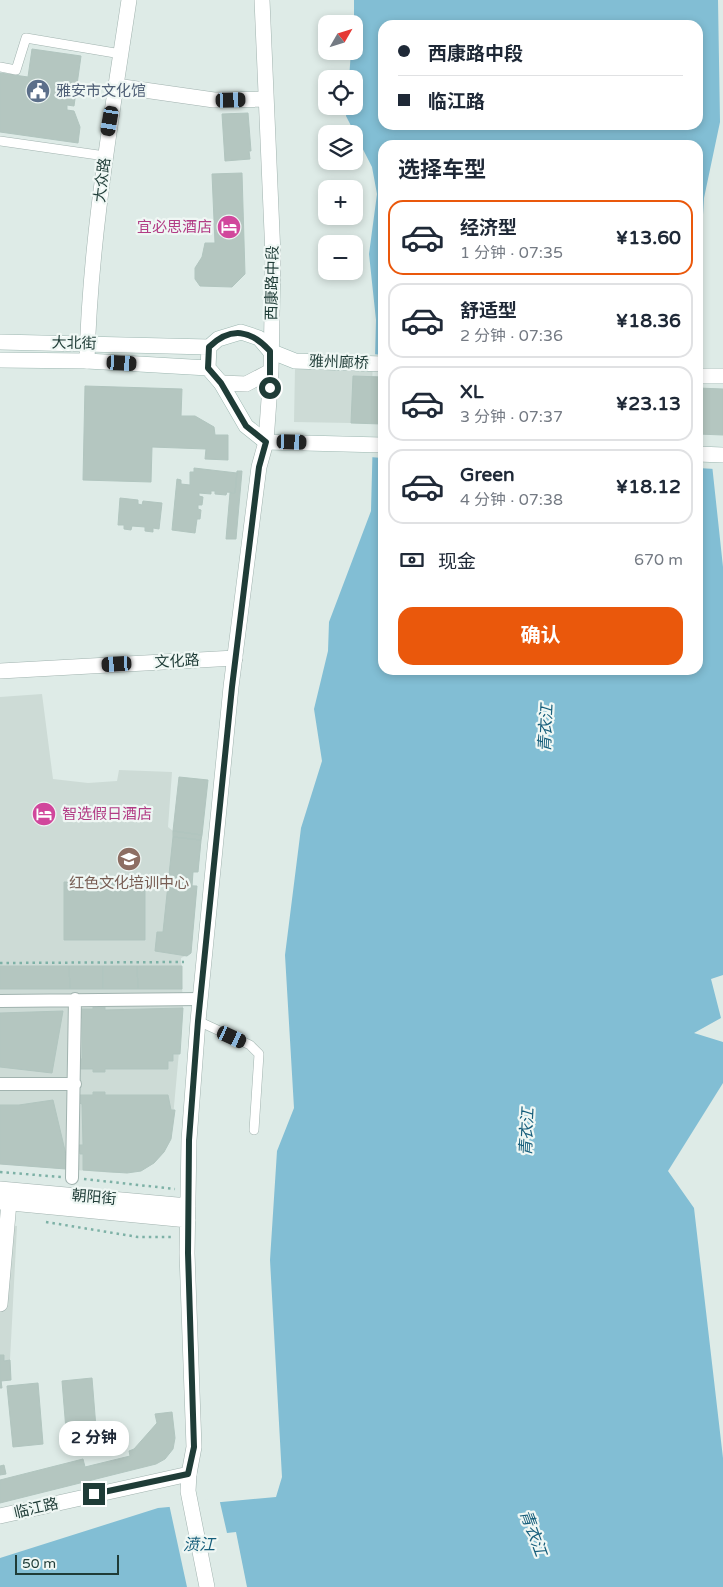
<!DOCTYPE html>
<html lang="zh">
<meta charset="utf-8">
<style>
body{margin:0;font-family:"Varela Round","Noto Sans SC",sans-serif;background:#f2f2f3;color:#1f2937;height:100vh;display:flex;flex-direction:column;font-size:19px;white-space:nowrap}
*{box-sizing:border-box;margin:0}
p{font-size:16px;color:#747a83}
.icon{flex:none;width:28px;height:28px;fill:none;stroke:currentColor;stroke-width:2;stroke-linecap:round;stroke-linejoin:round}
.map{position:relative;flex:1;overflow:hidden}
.panel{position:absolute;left:378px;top:140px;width:325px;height:535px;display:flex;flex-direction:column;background:#fff;border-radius:15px;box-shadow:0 2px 8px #0003}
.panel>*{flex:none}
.banner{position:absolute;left:378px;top:20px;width:325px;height:110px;border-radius:15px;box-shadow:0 2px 8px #0003;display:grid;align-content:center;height:110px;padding:0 20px;background:#fff}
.needle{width:32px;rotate:51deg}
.tools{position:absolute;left:318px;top:15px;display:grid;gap:10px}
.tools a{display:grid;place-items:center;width:45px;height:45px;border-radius:10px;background:#fff;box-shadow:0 2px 8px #0003;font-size:25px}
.scale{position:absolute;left:15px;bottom:12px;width:104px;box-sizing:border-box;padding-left:5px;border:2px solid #1f3c37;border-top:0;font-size:14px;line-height:18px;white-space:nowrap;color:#1f3c37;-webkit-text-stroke:4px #eff7f4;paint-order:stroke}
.end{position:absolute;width:22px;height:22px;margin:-11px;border:6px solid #1f3c37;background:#fff;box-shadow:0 0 0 2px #fff}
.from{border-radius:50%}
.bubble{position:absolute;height:35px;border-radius:15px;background:#fff;box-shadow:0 2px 8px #0003;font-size:16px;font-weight:700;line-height:35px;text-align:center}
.car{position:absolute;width:15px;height:30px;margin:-15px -8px;border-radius:6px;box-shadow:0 0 4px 1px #0007;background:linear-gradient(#222 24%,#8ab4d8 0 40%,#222 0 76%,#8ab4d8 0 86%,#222 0)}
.banner b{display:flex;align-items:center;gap:18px;height:48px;font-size:19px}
.banner b+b{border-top:1px solid #e0e1e3}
.banner i{width:12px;height:12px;background:#1f2937}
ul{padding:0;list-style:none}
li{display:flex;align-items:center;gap:15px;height:75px;margin:0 10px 8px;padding:0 10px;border:2px solid #e0e1e3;border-radius:15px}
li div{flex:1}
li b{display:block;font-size:19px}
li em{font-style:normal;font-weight:700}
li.active{border-color:#ea580c}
li>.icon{width:45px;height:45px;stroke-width:1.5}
h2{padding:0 20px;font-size:22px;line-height:60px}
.pay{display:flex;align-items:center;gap:12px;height:55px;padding:0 20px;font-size:19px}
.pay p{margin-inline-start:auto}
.button{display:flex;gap:10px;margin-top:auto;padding:10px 20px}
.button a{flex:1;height:58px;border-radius:15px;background:#ea580c;color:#fff;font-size:20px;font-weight:700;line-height:58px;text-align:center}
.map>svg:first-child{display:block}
.built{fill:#cddbd6}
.water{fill:#82bed4;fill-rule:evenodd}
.pier{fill:#deebe7}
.building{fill:#b4c6c0;stroke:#b1c5bf}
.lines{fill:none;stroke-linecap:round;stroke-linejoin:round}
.service-casing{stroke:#a1b3af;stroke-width:10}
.pedestrian-casing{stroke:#a1b3af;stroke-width:14}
.minor-casing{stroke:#a1b3af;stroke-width:16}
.tertiary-casing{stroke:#a1b3af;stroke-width:16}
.secondary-casing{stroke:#9db7b1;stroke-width:16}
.path{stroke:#7db1a6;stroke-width:2.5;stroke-dasharray:2.5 4;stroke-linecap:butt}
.service{stroke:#fff;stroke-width:9}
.pedestrian{stroke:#fff;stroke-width:12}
.minor{stroke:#fff;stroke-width:15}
.tertiary{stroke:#fff;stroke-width:15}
.secondary{stroke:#fff;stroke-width:15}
.route{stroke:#1f3c37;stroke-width:6}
.labels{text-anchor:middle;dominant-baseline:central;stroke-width:4.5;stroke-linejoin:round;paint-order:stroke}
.service-label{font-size:15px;fill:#4e5e75;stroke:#eff7f4;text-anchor:start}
.street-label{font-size:15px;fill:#1f3c37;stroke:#eff7f4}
.hotel-label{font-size:15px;fill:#b23c85;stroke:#eff7f4;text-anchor:end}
.education-label{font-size:15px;fill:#785e54;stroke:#eff7f4}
.water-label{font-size:16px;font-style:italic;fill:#165e7b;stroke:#eff7f4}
</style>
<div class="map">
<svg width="723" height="1587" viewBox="0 0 723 1587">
<rect width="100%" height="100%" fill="#deebe7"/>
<!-- built -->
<path class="built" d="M 295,368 L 382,371 L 351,423 L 294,422 Z
M 42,694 L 53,779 L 88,783 L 117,781 L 119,770 L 172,772 L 168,827 L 173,831 L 202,835 L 198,872 L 193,872 L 192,885 L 197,886 L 191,953 L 181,958 L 183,1008 L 171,1139 L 164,1152 L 154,1163 L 141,1171 L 114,1173 L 0,1164 L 0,697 Z
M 0,1224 L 17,1226 L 10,1360 L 11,1380 L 2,1381 L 2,1388 L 0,1388 Z"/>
<!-- water -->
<path class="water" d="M 354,0 L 718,0 L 720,122 L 704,198 L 698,299 L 698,145 L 382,145 L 382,670 L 698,670 L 698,334 L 723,567 L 723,975 L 711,979 L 721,1018 L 694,1033 L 723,1042 L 723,1083 L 668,1171 L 694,1208 L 723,1458 L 723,1587 L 0,1587 L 0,1558 L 158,1508 L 276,1497 L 282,1477 L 270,1260 L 277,1151 L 294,1108 L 285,955 L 301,828 L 322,761 L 314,709 L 328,651 L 329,622 L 371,511 L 376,320 L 369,254 L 377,194 L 372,167 L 346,116 L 347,106 L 354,106 L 354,79 L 349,79 L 351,51 L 354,51 ZM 382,25 L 698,25 L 698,125 L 382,125 Z"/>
<!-- pier -->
<path class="pier" d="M 373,354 L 382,355 L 382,458 L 370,457 Z
M 698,365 L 703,365 L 715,469 L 698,468 Z
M 219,1498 L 227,1533 L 236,1532 L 247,1587 L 187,1587 L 169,1504 Z"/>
<!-- building -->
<path class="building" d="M 32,49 L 81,56 L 74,106 L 67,105 L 67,110 L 74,111 L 80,127 L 78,143 L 0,132 L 0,73 L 28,77 Z
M 248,113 L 251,151 L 249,151 L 250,159 L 225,161 L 222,114 Z
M 242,173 L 245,274 L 232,287 L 200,286 L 195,279 L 195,268 L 202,257 L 205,243 L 215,243 L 212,174 Z
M 353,376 L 382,377 L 382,424 L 351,423 Z
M 85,386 L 182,389 L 181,416 L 195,416 L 214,427 L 215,435 L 228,435 L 228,460 L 205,459 L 206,449 L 152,447 L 151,482 L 83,480 Z
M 698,388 L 723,389 L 723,435 L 698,434 Z
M 194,468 L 237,473 L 235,493 L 227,492 L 226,495 L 215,494 L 215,491 L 211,491 L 211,494 L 199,493 L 199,496 L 203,497 L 202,505 L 198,505 L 198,509 L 201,510 L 200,519 L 197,519 L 195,533 L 172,530 L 177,479 L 181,480 L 181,484 L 190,485 L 190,472 L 194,472 Z
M 237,471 L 242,471 L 236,539 L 226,539 L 230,493 L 235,493 Z
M 120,498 L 138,500 L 138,504 L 142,505 L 143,501 L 162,503 L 159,529 L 153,528 L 153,532 L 145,531 L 145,527 L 132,526 L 131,530 L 124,529 L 124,525 L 118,525 Z
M 179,777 L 208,780 L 202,835 L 173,831 Z
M 173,831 L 202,835 L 201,840 L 173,837 Z
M 173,837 L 201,840 L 198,872 L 193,872 L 192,886 L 197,886 L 191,953 L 187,956 L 155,951 L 157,932 L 163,932 Z
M 64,882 L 145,883 L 145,940 L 64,940 Z
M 0,966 L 69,966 L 70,989 L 0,989 Z
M 69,966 L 103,966 L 103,989 L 70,989 Z
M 103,966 L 137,966 L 138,989 L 103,989 Z
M 137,966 L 182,966 L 182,989 L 138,989 Z
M 93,1007 L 105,1007 L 105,1010 L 183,1008 L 180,1054 L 173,1054 L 173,1061 L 168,1061 L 168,1069 L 105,1069 L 105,1072 L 93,1072 L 93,1069 L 79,1069 L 79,1059 L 82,1059 L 82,1018 L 79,1018 L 79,1009 L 93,1009 Z
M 63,1011 L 52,1073 L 0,1067 L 0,1013 Z
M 93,1092 L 105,1092 L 105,1095 L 168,1095 L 171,1110 L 175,1110 L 171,1139 L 164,1152 L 154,1163 L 141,1171 L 127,1173 L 83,1170 L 83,1154 L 80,1154 L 79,1145 L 83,1145 L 82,1104 L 79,1103 L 79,1095 L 93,1095 Z
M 53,1100 L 67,1159 L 66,1169 L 0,1164 L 0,1105 L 19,1105 Z
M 0,1355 L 4,1355 L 4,1361 L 10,1360 L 11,1380 L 1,1381 L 2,1388 L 0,1388 Z
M 92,1378 L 97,1440 L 67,1442 L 62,1381 Z
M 38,1383 L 43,1444 L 13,1447 L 7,1386 Z
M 172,1412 L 175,1438 L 173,1449 L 165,1459 L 156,1464 L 0,1503 L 0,1480 L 83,1459 L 85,1467 L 130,1456 L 129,1451 L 134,1449 L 157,1423 L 155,1414 Z
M 4,1465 L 6,1474 L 0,1475 L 0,1466 Z"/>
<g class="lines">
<!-- service casing -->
<g class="service-casing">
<path id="service" d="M 0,67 L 16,70 L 26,38 L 121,54
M 0,141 L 105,156
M 198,1021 L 250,1045 L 259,1054 L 254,1130"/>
</g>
<!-- pedestrian casing -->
<g class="pedestrian-casing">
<path id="pedestrian" d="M 0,1001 L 201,999
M 0,1084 L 75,1084
M 72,1178 L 75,999"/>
</g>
<!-- minor casing -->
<g class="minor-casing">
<path id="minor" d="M 262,0 L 273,256 L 271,371 L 266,442
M 116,86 L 214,100 L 265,99
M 87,361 C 90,240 111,120 129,0
M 221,383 L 246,384 L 271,371
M 0,671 L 235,658
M 0,1304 L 10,1191
M 0,1516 L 189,1474"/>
</g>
<!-- tertiary casing -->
<g class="tertiary-casing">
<path id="tertiary" d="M 0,1189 L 188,1206
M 0,1202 L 188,1220
M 207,1587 L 188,1491 L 189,1474 L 194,1447 L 187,1253 L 189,1140 L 198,1021 L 231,687 L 259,467 L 266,442"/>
</g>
<!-- secondary casing -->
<g class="secondary-casing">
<path id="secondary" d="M 0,342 L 209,347
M 0,360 L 87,361 L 208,368
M 382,364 L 295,361 L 270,351 L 259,338 L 241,332 L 218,339 L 209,347 L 208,368 L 221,383 L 246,426 L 266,442 L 382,445
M 698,376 L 723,376
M 698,454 L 723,455"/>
</g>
<!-- path -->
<path class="path" d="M 0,963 L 184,962
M 0,1172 L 61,1177
M 84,1179 L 175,1189
M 46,1222 L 138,1237 L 174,1237"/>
<!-- service -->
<use href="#service" class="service"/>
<!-- pedestrian -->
<use href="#pedestrian" class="pedestrian"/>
<!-- minor -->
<use href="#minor" class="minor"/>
<!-- tertiary -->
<use href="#tertiary" class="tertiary"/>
<!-- secondary -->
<use href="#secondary" class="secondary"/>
</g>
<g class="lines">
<!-- route -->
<path class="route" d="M 94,1494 L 188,1474 L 194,1447 L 188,1253 L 189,1140 L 198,1021 L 232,687 L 259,467 L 266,442 L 246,426 L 221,383 L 208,368 L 209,347 C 231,326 251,330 270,351 L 270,388"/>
</g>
<!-- icons -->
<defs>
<g id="civic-disc" transform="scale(1.25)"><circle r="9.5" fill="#5c6f8a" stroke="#eff7f4"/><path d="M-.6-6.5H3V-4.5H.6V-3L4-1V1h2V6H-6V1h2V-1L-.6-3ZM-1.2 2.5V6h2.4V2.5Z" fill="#fff"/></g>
<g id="hotel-disc" transform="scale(1.25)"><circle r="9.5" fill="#d1479c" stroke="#eff7f4"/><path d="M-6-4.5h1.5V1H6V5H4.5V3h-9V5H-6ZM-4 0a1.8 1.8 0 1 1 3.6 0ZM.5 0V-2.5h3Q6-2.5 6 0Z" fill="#fff"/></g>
<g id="university-disc" transform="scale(1.25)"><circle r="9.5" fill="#8d6e63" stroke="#eff7f4"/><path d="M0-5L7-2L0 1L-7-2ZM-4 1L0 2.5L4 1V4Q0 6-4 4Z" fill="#fff"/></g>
</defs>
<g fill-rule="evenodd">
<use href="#civic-disc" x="38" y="91"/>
<use href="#hotel-disc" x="229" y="227"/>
<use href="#hotel-disc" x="44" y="814"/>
<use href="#university-disc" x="129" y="859"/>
</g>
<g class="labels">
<!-- service labels -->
<g class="service-label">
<text x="56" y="91">雅安市文化馆</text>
</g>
<!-- street labels -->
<g class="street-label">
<text transform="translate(102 180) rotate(-83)">大众路</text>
<text transform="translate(272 283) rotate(-89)">西康路中段</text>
<text transform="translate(74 343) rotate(1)">大北街</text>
<text transform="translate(339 362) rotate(2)">雅州廊桥</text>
<text transform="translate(177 661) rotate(-3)">文化路</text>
<text transform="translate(94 1197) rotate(5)">朝阳街</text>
<text transform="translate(36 1508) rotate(-13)">临江路</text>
</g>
<!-- hotel labels -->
<g class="hotel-label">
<text x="212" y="227">宜必思酒店</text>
<text x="62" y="814" text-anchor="start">智选假日酒店</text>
</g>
<!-- education labels -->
<g class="education-label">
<text x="129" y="883">红色文化培训中心</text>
</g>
<!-- water labels -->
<g class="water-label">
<text transform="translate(546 728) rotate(-87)">青衣江</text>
<text transform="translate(527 1132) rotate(-87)">青衣江</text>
<text transform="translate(533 1533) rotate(70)">青衣江</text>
<text x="199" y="1545">𣸣江</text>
</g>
</g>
</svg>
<div class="tools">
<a><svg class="needle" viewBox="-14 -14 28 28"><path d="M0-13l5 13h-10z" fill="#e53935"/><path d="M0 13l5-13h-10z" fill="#747a83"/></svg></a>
<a><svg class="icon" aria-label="locate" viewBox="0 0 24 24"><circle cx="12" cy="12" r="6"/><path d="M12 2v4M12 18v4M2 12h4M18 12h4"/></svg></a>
<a><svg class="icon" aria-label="layers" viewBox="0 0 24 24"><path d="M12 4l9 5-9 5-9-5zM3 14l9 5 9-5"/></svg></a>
<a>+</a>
<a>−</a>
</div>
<div class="scale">50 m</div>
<i class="end from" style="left:270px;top:388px"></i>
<i class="end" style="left:94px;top:1494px"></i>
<div class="bubble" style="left:59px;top:1421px;width:70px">2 分钟</div>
<i class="car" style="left:231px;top:100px;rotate:88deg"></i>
<i class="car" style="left:110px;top:121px;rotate:190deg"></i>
<i class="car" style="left:122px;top:363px;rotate:93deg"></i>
<i class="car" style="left:292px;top:442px;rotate:92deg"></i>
<i class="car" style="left:117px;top:664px;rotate:267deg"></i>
<i class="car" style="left:232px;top:1037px;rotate:115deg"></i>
<div class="banner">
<b><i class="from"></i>西康路中段</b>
<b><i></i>临江路</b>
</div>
<section class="panel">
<h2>选择车型</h2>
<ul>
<li class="active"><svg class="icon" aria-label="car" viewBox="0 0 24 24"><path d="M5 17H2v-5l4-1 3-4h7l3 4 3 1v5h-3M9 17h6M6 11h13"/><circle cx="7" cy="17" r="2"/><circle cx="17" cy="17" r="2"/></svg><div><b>经济型</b><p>1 分钟 · 07:35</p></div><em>¥13.60</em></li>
<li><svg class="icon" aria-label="car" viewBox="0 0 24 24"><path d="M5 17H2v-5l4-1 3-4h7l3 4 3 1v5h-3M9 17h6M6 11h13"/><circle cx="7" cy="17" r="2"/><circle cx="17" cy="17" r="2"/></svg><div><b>舒适型</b><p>2 分钟 · 07:36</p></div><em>¥18.36</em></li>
<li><svg class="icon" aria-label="car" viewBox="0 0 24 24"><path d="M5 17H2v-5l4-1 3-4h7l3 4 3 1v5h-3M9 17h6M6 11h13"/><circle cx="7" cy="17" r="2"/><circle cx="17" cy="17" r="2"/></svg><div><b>XL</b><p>3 分钟 · 07:37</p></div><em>¥23.13</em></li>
<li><svg class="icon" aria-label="car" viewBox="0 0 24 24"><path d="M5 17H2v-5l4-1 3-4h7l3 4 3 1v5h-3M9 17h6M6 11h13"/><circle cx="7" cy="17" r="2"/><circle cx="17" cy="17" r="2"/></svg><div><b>Green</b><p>4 分钟 · 07:38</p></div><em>¥18.12</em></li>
</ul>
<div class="pay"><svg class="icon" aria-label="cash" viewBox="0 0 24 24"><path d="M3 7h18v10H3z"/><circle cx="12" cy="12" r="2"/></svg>现金<p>670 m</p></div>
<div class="button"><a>确认</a></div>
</section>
</div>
